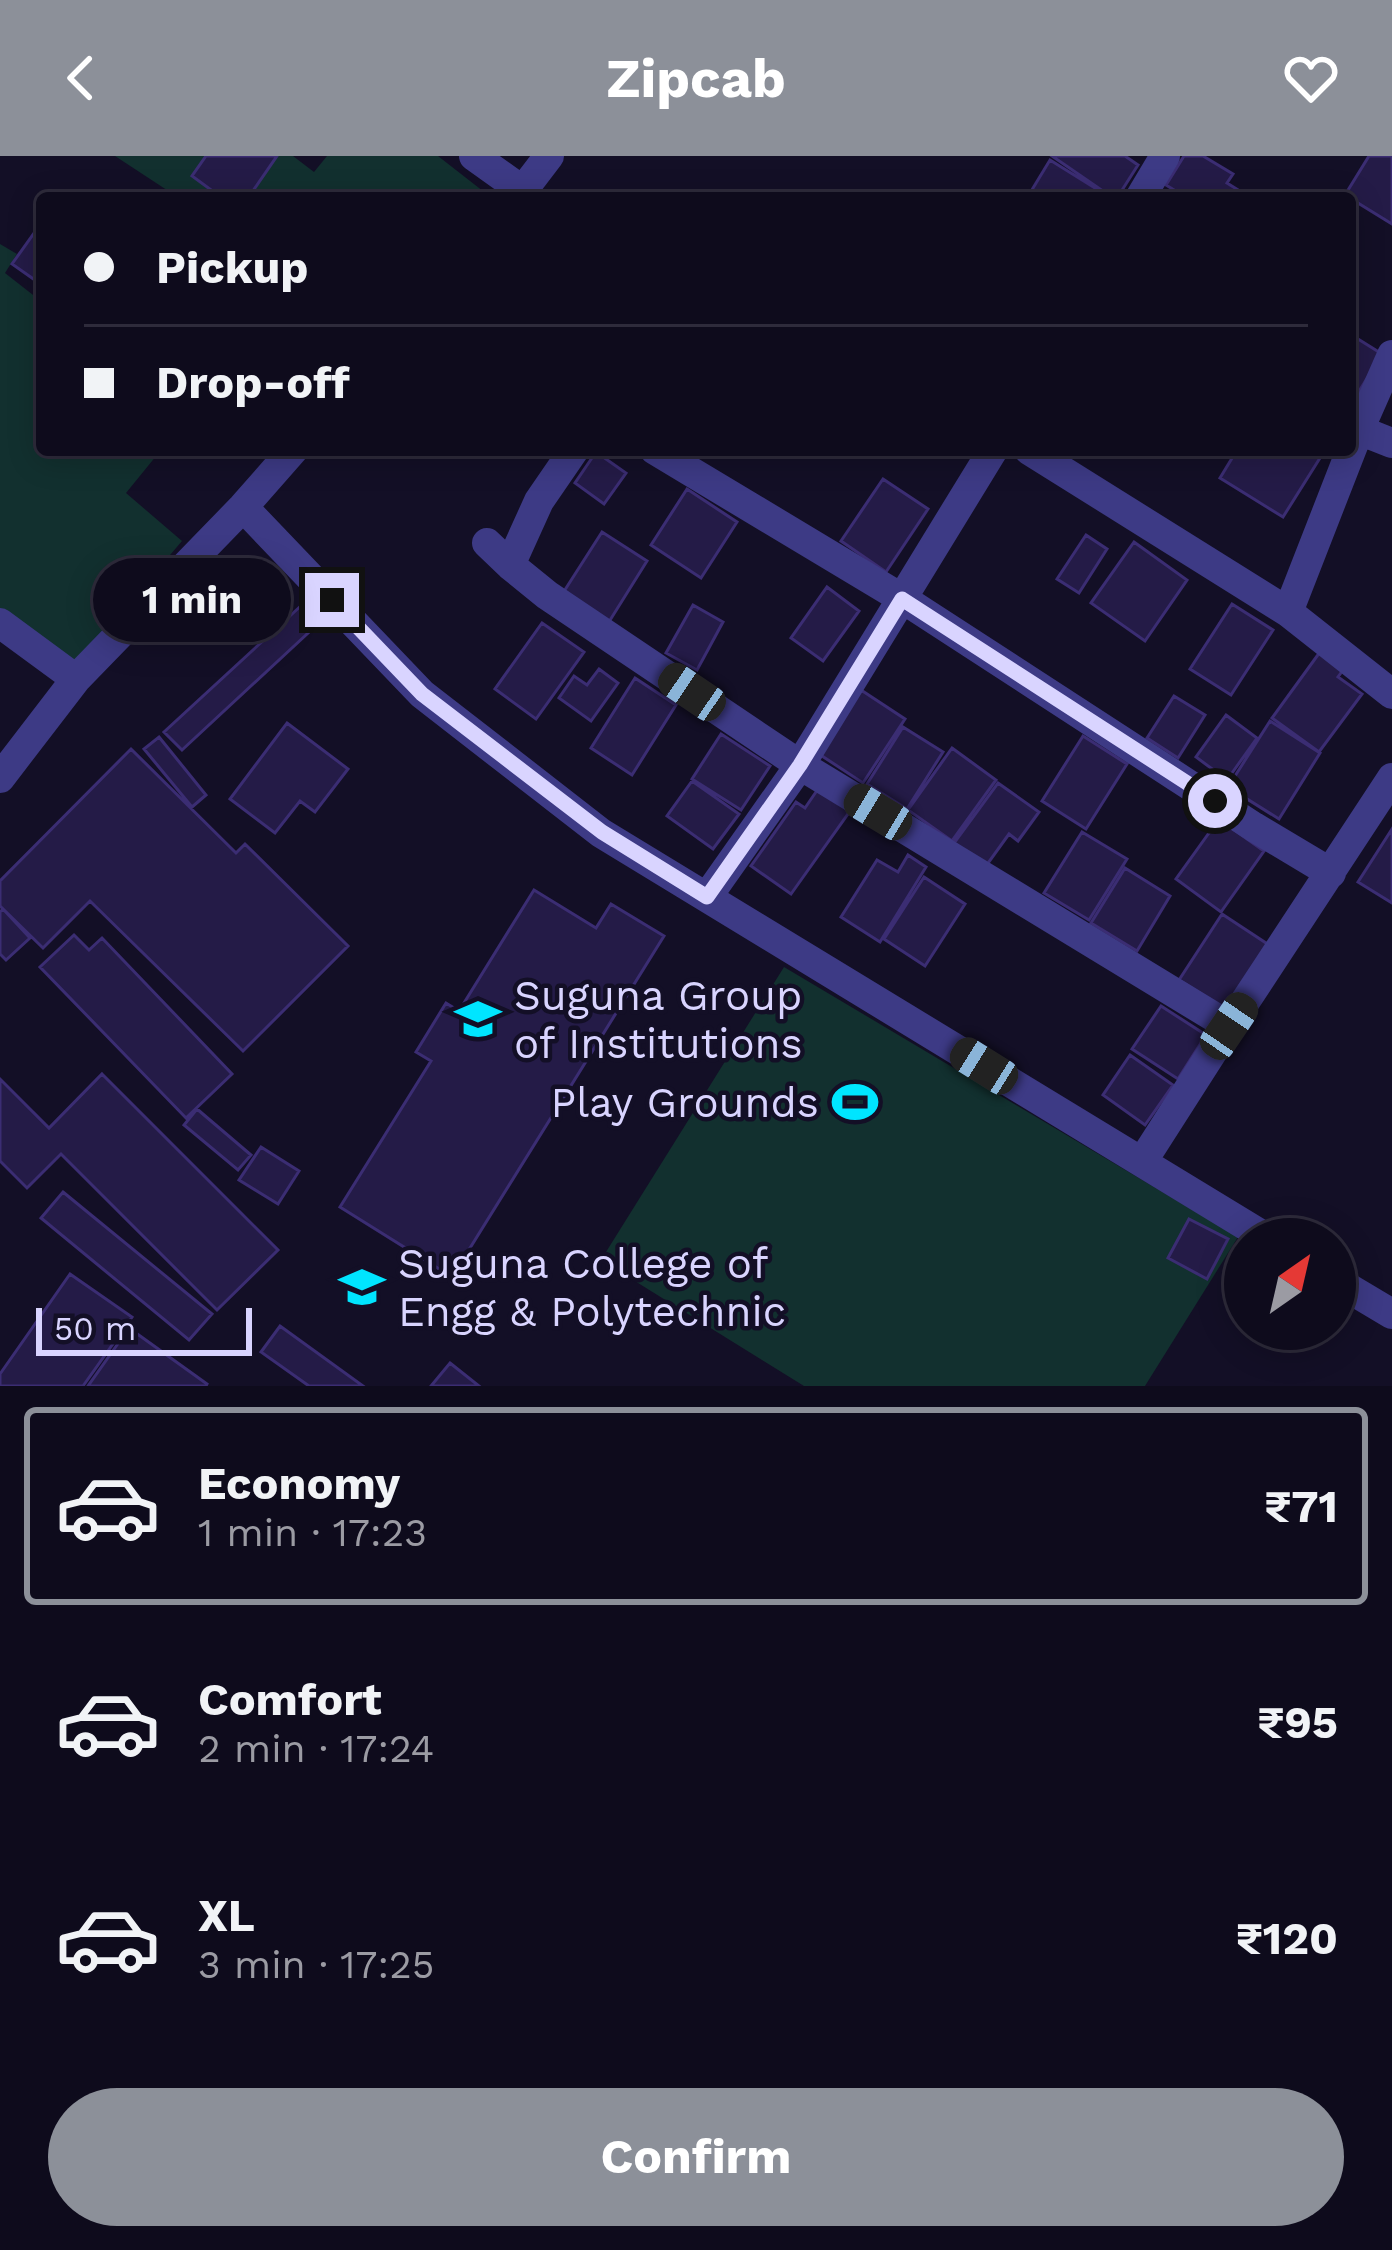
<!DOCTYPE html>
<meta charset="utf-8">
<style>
body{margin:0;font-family:"Work Sans",sans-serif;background:#1c1929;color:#f1f3f6;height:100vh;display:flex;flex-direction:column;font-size:45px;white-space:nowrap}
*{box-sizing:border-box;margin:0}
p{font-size:39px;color:#9b9ba3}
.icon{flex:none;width:66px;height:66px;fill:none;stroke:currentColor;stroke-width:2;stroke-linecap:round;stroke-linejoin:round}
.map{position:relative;height:1230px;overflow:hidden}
.side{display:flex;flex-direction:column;background:#0e0b1c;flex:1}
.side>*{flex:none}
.banner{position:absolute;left:36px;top:36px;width:1320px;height:264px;border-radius:12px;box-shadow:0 6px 30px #0003,0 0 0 3px #2e2b3b;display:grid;align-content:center;height:264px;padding:0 48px;background:#0e0b1c}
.needle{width:78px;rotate:34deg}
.tools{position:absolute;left:1224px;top:1062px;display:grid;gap:24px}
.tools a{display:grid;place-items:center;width:132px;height:132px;border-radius:50%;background:#0e0b1c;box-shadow:0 6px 30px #0003,0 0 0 3px #2e2b3b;font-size:60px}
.scale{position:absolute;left:36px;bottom:30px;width:216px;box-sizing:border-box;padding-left:12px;border:6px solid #d9d4ff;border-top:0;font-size:33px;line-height:42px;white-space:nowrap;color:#d9d4ff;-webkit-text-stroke:9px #130f26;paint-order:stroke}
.end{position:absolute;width:54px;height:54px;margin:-27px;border:15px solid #d9d4ff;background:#111;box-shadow:0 0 0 6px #111}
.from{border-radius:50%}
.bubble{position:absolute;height:84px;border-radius:42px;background:#0e0b1c;box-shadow:0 6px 30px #0003,0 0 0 3px #2e2b3b;font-size:39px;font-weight:700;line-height:84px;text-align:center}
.car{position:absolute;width:36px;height:72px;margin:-36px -18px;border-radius:15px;box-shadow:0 0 9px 3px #0007;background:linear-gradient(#222 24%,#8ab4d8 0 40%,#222 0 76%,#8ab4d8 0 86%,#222 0)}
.banner b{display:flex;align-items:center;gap:42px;height:114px;font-size:45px}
.banner b+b{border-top:3px solid #2e2b3b}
.banner i{width:30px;height:30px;background:#f1f3f6}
ul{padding:21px 0 0;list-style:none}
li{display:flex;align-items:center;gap:36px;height:198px;margin:0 24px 18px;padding:0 24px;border:6px solid transparent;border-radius:12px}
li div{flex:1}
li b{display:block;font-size:45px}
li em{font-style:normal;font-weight:700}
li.active{border-color:#8c9099}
li>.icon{width:108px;height:108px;stroke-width:1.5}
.action{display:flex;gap:24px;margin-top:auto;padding:24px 48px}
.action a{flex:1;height:138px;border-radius:72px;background:#8c9099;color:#fff;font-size:48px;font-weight:700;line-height:138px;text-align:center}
header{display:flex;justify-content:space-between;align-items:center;height:156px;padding:0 48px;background:#8c9099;color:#fff;font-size:54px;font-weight:700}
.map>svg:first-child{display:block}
.green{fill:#12302f}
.building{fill:#241b47;stroke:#3b2d73;stroke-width:3}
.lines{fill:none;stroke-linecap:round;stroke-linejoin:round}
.minor{stroke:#3d3a85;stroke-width:30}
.route{stroke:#d9d4ff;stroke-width:15}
.labels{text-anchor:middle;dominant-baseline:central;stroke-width:9;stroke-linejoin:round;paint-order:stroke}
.poi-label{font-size:42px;fill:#d9d4ff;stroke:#130f26;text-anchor:start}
</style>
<header><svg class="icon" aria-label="back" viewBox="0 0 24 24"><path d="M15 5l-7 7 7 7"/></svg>Zipcab<svg class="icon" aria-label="heart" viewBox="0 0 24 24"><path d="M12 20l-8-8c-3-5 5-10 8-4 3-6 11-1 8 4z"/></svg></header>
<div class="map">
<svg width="1392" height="1230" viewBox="0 0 1392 1230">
<rect width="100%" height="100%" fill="#130f26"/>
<!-- green -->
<path class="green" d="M 115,0 L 220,0 L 201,27 L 220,42 L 179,42 Z
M 278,0 L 293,0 L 314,16 L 327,0 L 438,0 L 488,39 L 486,42 L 385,42 L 376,36 L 371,42 L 248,42 Z
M 0,88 L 17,98 L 5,117 L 42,146 L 42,294 L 161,294 L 126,337 L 182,385 L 76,509 L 0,453 Z
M 784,811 L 1238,1081 L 1145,1230 L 804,1230 L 601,1104 Z"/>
<!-- building -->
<path class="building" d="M 206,0 L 277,0 L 248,42 L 222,42 L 192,20 Z
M 1052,0 L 1125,0 L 1138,9 L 1117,42 L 1113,42 Z
M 1184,0 L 1203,0 L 1233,18 L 1227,27 L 1251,42 L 1187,42 L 1166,29 Z
M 1369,0 L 1392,0 L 1392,68 L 1345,39 Z
M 1050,4 L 1111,42 L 1027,42 Z
M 42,66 L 42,129 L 12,108 Z
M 1350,178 L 1382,198 L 1350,250 Z
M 1237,294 L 1325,294 L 1283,361 L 1220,322 Z
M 596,296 L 626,317 L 604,348 L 575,327 Z
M 883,323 L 928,353 L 886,416 L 841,385 Z
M 687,333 L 737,366 L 701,422 L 651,389 Z
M 602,376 L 647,405 L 607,469 L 561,440 Z
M 1086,379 L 1107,393 L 1079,437 L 1057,423 Z
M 1134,386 L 1187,424 L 1145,485 L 1091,447 Z
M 827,431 L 859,455 L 823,505 L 791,482 Z
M 304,447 L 321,465 L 182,594 L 164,576 Z
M 1232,448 L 1273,474 L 1231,539 L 1190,513 Z
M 693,449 L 723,466 L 697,514 L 666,497 Z
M 542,467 L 584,496 L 536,563 L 495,533 Z
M 1320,496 L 1343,514 L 1338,521 L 1362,538 L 1319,596 L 1272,562 Z
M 599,513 L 618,527 L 591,565 L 559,542 L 574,520 L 587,529 Z
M 635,522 L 676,549 L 632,619 L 591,592 Z
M 861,534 L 905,563 L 863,627 L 819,598 Z
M 1174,540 L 1205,559 L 1178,602 L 1147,582 Z
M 1226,559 L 1257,582 L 1227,624 L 1196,601 Z
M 1270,565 L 1320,597 L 1279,663 L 1228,631 Z
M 287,567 L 348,613 L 315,656 L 300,645 L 275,677 L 230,643 Z
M 903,571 L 943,596 L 907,653 L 867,628 Z
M 721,578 L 770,610 L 741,654 L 692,623 Z
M 1083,580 L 1127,608 L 1086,673 L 1042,645 Z
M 159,581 L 206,639 L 192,651 L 144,593 Z
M 952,592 L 996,624 L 952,685 L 908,654 Z
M 131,593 L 236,697 L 245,688 L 348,790 L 243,895 L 90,745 L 43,792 L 0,750 L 0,725 Z
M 692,625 L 739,658 L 713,693 L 667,660 Z
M 998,627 L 1039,656 L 1018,685 L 1009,678 L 986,710 L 954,687 Z
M 818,633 L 850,655 L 791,738 L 751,710 L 796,646 L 805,652 Z
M 1219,663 L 1264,695 L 1221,756 L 1176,723 Z
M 1392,673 L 1392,747 L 1358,726 Z
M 1082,676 L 1127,703 L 1089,764 L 1044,737 Z
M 908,699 L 926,711 L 880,786 L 841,761 L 877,704 L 898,716 Z
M 1125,712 L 1170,740 L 1137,795 L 1091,767 Z
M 924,721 L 965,748 L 925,810 L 884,783 Z
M 534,734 L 596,772 L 611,748 L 664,780 L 452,1121 L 340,1051 L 431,905 L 416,896 L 446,847 L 459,855 Z
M 3,753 L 30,782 L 6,804 L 0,798 L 0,756 Z
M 1222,758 L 1269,789 L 1227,854 L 1179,824 Z
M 74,779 L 89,794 L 102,782 L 232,918 L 186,962 L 40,811 Z
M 1161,850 L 1206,879 L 1178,923 L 1132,893 Z
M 1130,899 L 1173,929 L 1145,969 L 1103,939 Z
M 102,918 L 278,1094 L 217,1154 L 61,998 L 27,1032 L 0,1005 L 0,923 L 49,972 Z
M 197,953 L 251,999 L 238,1014 L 184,969 Z
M 261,991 L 299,1015 L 278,1048 L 239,1024 Z
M 63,1036 L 212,1158 L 189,1184 L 41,1062 Z
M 1189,1063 L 1228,1083 L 1207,1123 L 1168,1102 Z
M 70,1118 L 132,1161 L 83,1230 L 0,1230 L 0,1218 Z
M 280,1170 L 363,1230 L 309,1230 L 261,1196 Z
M 129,1172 L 207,1228 L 206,1230 L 88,1230 Z
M 450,1207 L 479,1230 L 431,1230 Z"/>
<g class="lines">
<!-- minor -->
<path class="minor" d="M 474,0 L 523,35
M 517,42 L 549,0
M 1140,42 L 1165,0
M 1392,199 L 1359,274 L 1392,287
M 1359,274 L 1288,456 L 1392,538
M 574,294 L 539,345 L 510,409 L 547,439 L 800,609 L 1229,870 L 1392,622
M 655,294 L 903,443 L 1254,671 L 1331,717
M 1029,294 L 1288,456
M 243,351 L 422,538 L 601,677 L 1268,1083
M 487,387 L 510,409
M 0,467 L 76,523 L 243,351 L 293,294
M 0,622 L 76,523
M 707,741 L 800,609 L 993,294
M 1142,1006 L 1229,870
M 1335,1124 L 1392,1158"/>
</g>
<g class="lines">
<!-- route -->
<path class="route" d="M 332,444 L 422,538 L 602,676 L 707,741 L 800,609 L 902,443 L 1215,645"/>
</g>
<!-- icons -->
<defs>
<g id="university-bare" transform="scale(3.6)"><path d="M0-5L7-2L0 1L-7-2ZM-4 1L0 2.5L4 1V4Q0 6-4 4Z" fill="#00e5ff" stroke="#130f26" stroke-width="2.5" paint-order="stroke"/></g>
<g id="stadium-bare" transform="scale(3.6)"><path d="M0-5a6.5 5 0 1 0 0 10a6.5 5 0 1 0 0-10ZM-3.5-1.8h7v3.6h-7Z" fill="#00e5ff" stroke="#130f26" stroke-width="2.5" paint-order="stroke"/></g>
</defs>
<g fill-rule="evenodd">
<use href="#university-bare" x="478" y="863"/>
<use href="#stadium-bare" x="855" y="946"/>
<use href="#university-bare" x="362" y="1131"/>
</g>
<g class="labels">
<!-- poi labels -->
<g class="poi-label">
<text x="514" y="839">Suguna Group<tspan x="514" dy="48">of Institutions</tspan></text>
<text x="819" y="946" text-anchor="end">Play Grounds</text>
<text x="398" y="1107">Suguna College of<tspan x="398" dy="48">Engg &amp; Polytechnic</tspan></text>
</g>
</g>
</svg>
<div class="tools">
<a><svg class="needle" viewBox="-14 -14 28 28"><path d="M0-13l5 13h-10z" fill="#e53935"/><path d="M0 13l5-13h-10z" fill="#9b9ba3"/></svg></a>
</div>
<div class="scale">50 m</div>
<i class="end from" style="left:1215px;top:645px"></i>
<i class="end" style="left:332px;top:444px"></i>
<div class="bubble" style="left:93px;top:402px;width:198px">1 min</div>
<i class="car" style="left:692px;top:536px;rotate:304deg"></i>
<i class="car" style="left:878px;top:656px;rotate:301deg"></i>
<i class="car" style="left:1229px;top:870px;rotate:34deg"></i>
<i class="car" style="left:984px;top:910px;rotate:302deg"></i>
<div class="banner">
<b><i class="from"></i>Pickup</b>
<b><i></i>Drop-off</b>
</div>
</div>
<section class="side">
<ul>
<li class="active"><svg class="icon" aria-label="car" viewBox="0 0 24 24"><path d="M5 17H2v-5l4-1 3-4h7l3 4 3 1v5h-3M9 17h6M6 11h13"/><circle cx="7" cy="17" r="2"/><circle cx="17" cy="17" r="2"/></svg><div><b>Economy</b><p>1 min · 17:23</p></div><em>₹71</em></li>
<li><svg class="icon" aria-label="car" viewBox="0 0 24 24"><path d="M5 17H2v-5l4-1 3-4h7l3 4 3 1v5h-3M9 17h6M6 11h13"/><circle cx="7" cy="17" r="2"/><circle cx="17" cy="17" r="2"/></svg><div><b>Comfort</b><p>2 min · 17:24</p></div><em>₹95</em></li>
<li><svg class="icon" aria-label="car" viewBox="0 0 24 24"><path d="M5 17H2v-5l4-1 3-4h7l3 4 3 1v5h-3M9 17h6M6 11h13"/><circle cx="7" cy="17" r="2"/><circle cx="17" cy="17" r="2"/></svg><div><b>XL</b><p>3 min · 17:25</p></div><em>₹120</em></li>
</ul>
<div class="action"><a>Confirm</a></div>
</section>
